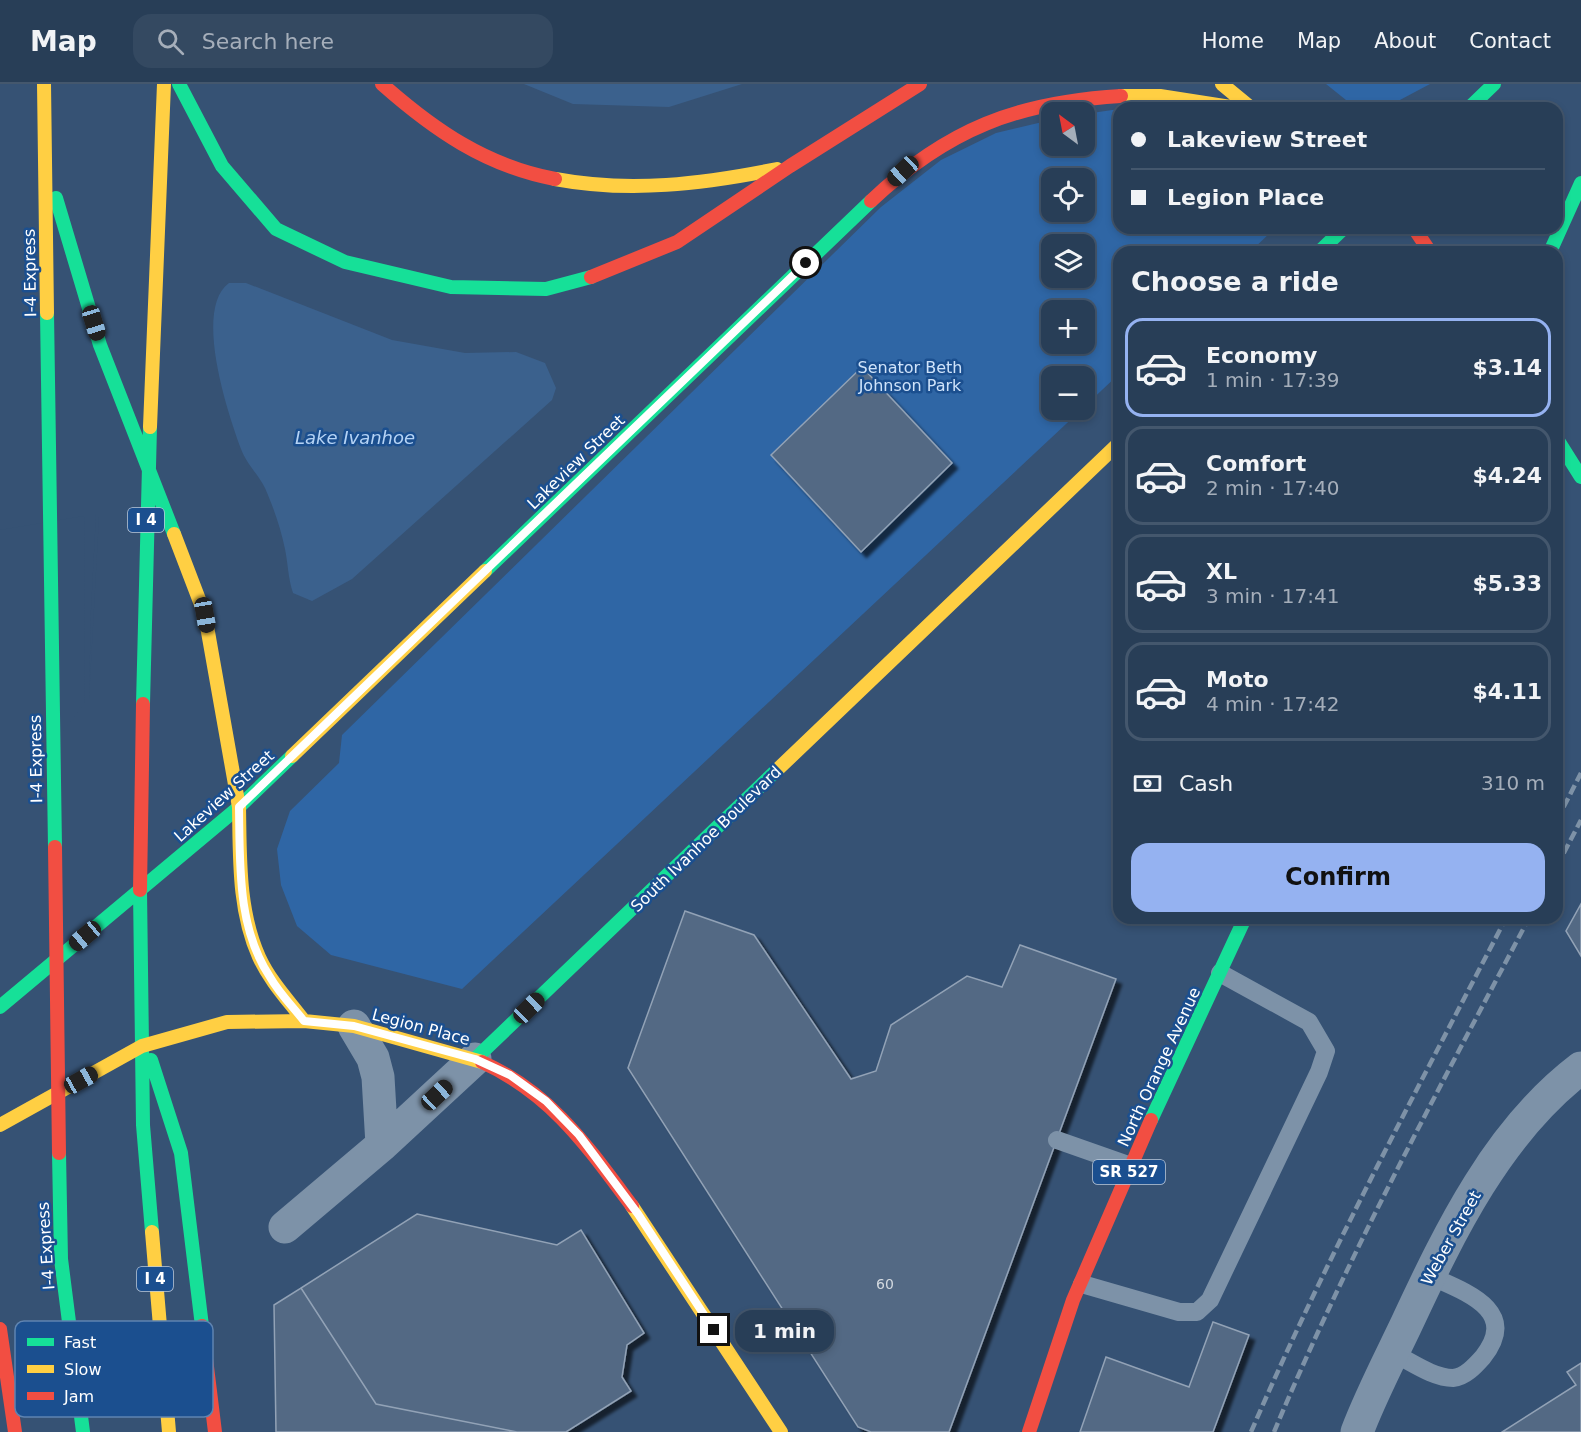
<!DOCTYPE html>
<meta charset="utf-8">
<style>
body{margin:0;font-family:"DejaVu Sans",sans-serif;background:#344961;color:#f1f3f6;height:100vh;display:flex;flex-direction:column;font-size:22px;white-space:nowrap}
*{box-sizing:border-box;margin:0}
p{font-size:20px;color:#a5aeba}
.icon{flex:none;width:33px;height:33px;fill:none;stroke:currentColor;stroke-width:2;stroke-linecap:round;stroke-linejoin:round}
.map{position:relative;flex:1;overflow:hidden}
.details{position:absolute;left:1113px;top:162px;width:450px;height:678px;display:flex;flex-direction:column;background:#283e57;border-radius:18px;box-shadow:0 3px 9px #0003,0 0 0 2px #44576d}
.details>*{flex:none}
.top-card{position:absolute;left:1113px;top:18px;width:450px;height:132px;border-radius:18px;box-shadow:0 3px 9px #0003,0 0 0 2px #44576d;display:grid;align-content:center;height:132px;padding:0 18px;background:#283e57}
.needle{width:39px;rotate:328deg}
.buttons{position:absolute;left:1041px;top:18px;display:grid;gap:12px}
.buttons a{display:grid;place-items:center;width:54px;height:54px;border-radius:12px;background:#283e57;box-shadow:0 3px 9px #0003,0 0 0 2px #44576d;font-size:30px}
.end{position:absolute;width:27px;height:27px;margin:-14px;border:8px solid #fff;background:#111;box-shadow:0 0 0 3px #111}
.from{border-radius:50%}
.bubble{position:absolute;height:42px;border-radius:18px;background:#283e57;box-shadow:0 3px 9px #0003,0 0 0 2px #44576d;font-size:20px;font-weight:800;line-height:42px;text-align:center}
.car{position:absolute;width:18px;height:36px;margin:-18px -9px;border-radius:8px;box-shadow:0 0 4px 2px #0007;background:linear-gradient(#222 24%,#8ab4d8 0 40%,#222 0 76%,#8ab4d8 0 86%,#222 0)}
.top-card b{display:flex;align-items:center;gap:21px;height:57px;font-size:22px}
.top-card b+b{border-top:2px solid #44576d}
.top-card i{width:15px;height:15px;background:#f1f3f6}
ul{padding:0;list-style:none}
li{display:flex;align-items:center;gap:18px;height:99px;margin:0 12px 9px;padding:0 6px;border:3px solid #44576d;border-radius:18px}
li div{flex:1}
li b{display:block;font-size:22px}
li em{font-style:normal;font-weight:800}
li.current{border-color:#95b2f1}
li>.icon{width:54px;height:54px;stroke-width:1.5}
h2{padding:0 18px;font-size:27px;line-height:72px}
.pay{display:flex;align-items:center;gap:15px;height:66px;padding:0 18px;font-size:22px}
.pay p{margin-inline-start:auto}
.primary-button{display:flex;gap:12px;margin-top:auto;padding:12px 18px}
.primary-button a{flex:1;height:69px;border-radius:18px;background:#95b2f1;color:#111;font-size:24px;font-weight:800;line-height:69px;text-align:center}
header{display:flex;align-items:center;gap:36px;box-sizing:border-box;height:84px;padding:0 30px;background:#283e57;border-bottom:2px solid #44576d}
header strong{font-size:28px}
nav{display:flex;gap:33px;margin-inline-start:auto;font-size:21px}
.search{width:420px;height:54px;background:#344961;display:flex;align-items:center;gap:15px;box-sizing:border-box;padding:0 21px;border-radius:18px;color:#a5aeba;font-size:22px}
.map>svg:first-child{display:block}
.green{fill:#2f66a5;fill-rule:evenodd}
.water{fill:#3b618d}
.pier{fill:#365274}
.building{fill:#526984;stroke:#92a2b6;stroke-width:1.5;filter:url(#shadow)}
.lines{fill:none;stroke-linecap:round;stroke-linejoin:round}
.lane{stroke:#7d92a8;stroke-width:18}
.street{stroke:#7d92a8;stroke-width:33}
.fast{stroke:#16e098;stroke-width:14}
.slow{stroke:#ffcf43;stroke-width:14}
.jam{stroke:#f24e42;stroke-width:14}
.rail{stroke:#7e92a7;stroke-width:4.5;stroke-dasharray:10 4.5;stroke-linecap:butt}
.route{stroke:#fff;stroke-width:8}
.labels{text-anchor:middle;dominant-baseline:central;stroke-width:5;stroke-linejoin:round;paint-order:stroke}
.number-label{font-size:14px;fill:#d4dae0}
.shield{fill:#1b4f8f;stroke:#bbcadd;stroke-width:1.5}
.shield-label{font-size:15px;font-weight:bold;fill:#fff}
.street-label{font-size:16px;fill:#fff;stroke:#1b4f8f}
.park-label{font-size:16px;fill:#cfe3fa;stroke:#1b4f8f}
.water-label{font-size:18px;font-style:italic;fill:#b5d3f5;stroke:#1b4f8f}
.key{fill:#1b4f8f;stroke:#5f84b1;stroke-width:1.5}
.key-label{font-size:16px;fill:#fff}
</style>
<header>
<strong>Map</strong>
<div class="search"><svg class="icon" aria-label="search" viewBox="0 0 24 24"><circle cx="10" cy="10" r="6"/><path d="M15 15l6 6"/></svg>Search here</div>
<nav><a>Home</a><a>Map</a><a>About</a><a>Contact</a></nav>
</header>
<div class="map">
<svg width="1581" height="1348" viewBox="0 0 1581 1348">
<defs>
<filter id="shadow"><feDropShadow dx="5.5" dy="5.5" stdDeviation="1.5" flood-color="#0009"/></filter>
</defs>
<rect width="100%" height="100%" fill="#365274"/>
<!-- green -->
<path class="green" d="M 1326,0 L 1430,0 L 1398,17 L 1356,24 Z
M 1119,25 L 1119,144 L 1275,144 L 1250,168 L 1119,168 L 1119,290 L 1085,322 L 1084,292 L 1052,292 L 1052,326 L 1081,326 L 462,905 L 331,871 L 297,842 L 281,801 L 277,765 L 290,727 L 339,679 L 342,651 L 881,123 L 941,76 L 996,49 L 1051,36 L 1052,62 L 1084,62 L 1085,30 ZM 1052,94 L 1084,94 L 1084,128 L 1052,128 ZM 1052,160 L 1084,160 L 1084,194 L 1052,194 ZM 1052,226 L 1084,226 L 1084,260 L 1052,260 Z"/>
<!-- water -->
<path class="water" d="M 524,0 L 742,0 L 669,23 L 573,20 Z
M 229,199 L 246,199 L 392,256 L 465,269 L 516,268 L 545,279 L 556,304 L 552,316 L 352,495 L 312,517 L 293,509 C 288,494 288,480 285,465 C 281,445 273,422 265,404 C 258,390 246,379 241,365 C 228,330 193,225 229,199 Z"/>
<!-- pier -->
<path class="pier" d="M 96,430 L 99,433 L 89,615 L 91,526 Z
M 84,432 L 85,619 L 28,692 L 0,718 L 0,446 Z"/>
<!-- building -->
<path class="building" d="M 862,283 L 952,379 L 861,468 L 771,371 Z
M 1581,820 L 1581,872 L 1566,847 Z
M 685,827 L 754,851 L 851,995 L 876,987 L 891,941 L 967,892 L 1002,903 L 1020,861 L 1116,895 L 949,1348 L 871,1348 L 858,1343 L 628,984 Z
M 417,1130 L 557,1161 L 581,1146 L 644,1249 L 627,1261 L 622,1293 L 631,1307 L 566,1348 L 517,1348 L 376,1320 L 301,1204 Z
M 301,1204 L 376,1320 L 517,1348 L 276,1348 L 274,1221 Z
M 1213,1238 L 1249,1251 L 1213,1348 L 1080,1348 L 1106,1273 L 1189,1303 Z
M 1581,1279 L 1581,1348 L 1502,1348 L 1576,1301 L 1567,1288 Z"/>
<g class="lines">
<!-- lane -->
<path class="lane" d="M 1057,1056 L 1131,1082
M 1082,1200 L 1179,1228 L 1197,1228 L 1210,1216 L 1319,988 L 1326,967 L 1309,938 L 1220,889
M 1393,1269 C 1410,1277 1433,1294 1453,1294 C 1465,1293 1475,1282 1483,1273 C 1520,1226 1465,1208 1430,1192"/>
<!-- street -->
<path class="street" d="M 354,942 L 373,974 L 378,993 L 382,1061
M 285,1143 L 382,1061 L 475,975
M 1357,1348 C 1371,1311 1390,1275 1407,1239 C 1450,1147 1498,1047 1581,984"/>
<!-- fast -->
<path class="fast" d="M 179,0 L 222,82 L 276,145 L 345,178 L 451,203 L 546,205 L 591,193
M 1469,24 L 1494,0
M 56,114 L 100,261 L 174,450
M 1319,168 L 1344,144
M 1550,168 L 1581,99
M 47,229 L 55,763
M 1557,355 L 1581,393
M 485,487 L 871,117
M 143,620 L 150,343
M 140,806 L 143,1041 L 152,1148
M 0,923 L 239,723 L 292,672
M 475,975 L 778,685
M 151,976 L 181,1069 L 202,1242
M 1151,1036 L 1245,834
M 59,1069 L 61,1175 L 83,1348"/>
<!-- slow -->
<path class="slow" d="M 44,0 L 47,229
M 1222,0 L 1251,24
M 1121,12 L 1160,12 L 1237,24
M 555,95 C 630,109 703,100 777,85
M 150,343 L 164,0
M 174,450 L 205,531 L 239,723
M 292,672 L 485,487
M 778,685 L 1119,359
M 239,723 C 240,773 238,826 259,873 C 270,897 288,916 304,937
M 0,1041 L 142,962 L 227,938 L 304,937 L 354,942 L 482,978
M 632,1122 L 781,1348
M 152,1148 L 169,1348"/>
<!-- jam -->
<path class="jam" d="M 382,0 C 434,46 486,82 555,95
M 871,117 C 947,45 1018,18 1121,12
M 1414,144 L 1430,168
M 591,193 L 677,158 L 790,82 L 920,0
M 55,763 L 59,1069
M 140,806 L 143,620
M 482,978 C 552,1010 587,1062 632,1122
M 202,1242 L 215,1348
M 0,1245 L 15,1348
M 1029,1348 L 1073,1216 L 1151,1036"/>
<!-- rail -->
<path class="rail" d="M 1557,736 L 1581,689
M 1557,782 L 1581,736
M 1251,1348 C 1327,1172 1418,1004 1506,834
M 1274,1348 C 1348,1171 1440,1003 1529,834"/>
</g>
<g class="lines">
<!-- route -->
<path class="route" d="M 714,1246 L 638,1130 L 579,1051 L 546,1017 L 510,991 L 475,975 L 354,942 L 304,937 C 293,923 279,909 270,893 C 237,844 240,779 239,723 L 806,179"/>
</g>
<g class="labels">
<!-- number labels -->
<g class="number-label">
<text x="885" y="1200">60</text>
</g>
<!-- shield labels -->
<g class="shield">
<rect x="128" y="424" width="36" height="24" rx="4.5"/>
<rect x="1093" y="1076" width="72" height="24" rx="4.5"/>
<rect x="137" y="1183" width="36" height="24" rx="4.5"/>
</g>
<g class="shield-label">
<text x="146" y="436">I 4</text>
<text x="1129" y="1088">SR 527</text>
<text x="155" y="1195">I 4</text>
</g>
<!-- street labels -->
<g class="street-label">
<text transform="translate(30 189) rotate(-91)">I-4 Express</text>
<text transform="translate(576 378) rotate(-44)">Lakeview Street</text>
<text transform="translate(36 675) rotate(-91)">I-4 Express</text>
<text transform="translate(224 712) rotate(-42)">Lakeview Street</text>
<text transform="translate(706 755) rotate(-44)">South Ivanhoe Boulevard</text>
<text transform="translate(421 943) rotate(15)">Legion Place</text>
<text transform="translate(1159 983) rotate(-65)">North Orange Avenue</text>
<text transform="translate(1451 1154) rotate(-61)">Weber Street</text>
<text transform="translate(46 1162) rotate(-94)">I-4 Express</text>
</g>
<!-- park labels -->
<g class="park-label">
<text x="910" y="283">Senator Beth<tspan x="910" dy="18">Johnson Park</tspan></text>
</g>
<!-- water labels -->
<g class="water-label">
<text x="355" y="353">Lake Ivanhoe</text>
</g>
</g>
<!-- legend -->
<rect x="15" y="1237" width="198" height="96" rx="9" class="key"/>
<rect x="27" y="1254" width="27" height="8" fill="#16e098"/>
<rect x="27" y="1281" width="27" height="8" fill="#ffcf43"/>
<rect x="27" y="1308" width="27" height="8" fill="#f24e42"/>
<g class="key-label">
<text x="64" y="1264">Fast</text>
<text x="64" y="1291">Slow</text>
<text x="64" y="1318">Jam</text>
</g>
</svg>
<div class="buttons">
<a><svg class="needle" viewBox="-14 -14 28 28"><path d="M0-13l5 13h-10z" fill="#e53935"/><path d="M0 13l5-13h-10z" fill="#a5aeba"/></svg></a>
<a><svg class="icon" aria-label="locate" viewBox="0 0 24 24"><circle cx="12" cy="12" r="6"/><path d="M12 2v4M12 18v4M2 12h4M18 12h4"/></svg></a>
<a><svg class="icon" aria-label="layers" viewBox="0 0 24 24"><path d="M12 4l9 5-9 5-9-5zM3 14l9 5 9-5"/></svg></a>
<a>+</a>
<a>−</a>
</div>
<i class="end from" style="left:806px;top:179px"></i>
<i class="end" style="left:714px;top:1246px"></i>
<div class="bubble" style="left:735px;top:1226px;width:99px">1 min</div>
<i class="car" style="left:903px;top:87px;rotate:227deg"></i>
<i class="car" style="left:94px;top:239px;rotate:163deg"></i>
<i class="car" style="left:205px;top:531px;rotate:170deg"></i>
<i class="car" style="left:85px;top:852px;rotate:230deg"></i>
<i class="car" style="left:529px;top:924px;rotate:46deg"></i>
<i class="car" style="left:81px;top:996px;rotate:61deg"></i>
<i class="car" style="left:437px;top:1011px;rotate:47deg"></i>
<div class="top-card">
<b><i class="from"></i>Lakeview Street</b>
<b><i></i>Legion Place</b>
</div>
<section class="details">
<h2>Choose a ride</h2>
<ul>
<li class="current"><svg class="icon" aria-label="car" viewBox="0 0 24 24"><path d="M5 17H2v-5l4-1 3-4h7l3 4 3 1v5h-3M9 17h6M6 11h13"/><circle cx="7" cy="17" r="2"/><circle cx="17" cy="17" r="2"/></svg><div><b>Economy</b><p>1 min · 17:39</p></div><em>$3.14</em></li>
<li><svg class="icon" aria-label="car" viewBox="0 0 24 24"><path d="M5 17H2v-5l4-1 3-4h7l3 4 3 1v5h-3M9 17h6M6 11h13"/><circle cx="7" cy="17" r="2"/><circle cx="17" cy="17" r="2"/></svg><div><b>Comfort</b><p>2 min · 17:40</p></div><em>$4.24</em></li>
<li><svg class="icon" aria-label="car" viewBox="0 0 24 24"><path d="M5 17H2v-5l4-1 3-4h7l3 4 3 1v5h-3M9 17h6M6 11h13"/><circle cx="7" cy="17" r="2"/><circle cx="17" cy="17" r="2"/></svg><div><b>XL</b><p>3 min · 17:41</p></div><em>$5.33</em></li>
<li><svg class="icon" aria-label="car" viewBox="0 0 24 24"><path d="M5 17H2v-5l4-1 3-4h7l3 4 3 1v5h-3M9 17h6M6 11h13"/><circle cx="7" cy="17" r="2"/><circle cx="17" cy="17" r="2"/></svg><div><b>Moto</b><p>4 min · 17:42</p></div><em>$4.11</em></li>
</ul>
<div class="pay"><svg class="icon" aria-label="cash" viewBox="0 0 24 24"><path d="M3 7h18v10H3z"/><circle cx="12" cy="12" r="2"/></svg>Cash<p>310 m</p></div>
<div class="primary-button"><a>Confirm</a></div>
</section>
</div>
